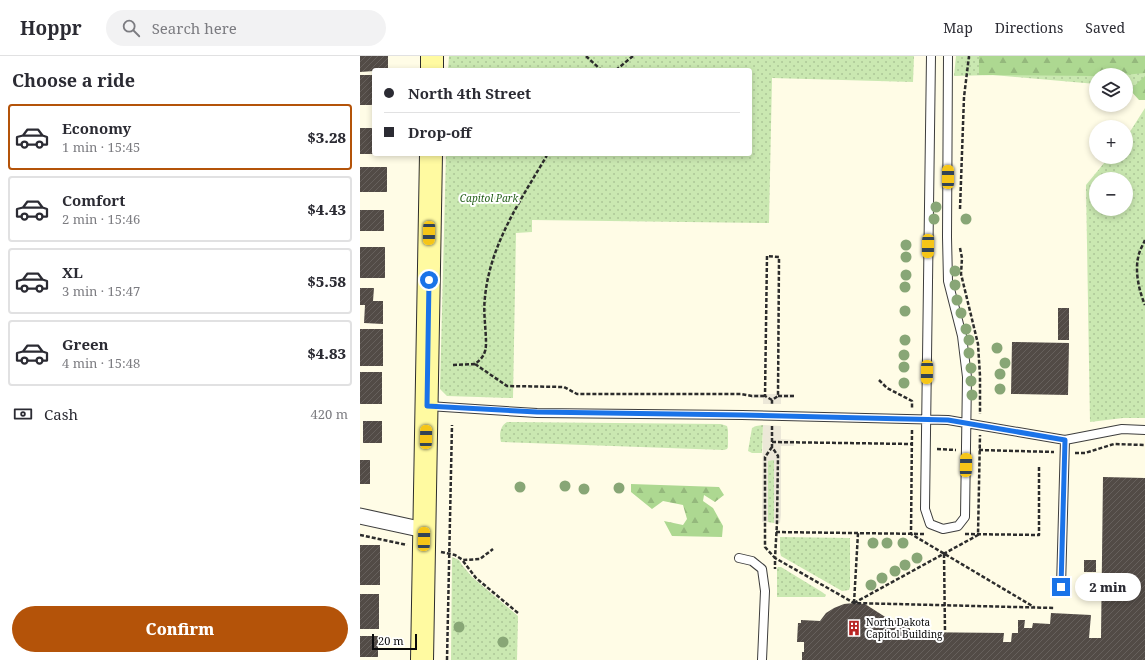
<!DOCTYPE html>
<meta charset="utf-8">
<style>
body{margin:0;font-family:"Noto Serif",serif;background:#f2f2f3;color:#2b2b33;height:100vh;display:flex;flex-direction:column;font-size:15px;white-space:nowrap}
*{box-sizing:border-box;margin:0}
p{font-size:13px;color:#7c7c81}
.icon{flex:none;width:22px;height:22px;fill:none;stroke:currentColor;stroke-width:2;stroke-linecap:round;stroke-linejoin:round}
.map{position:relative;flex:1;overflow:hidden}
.details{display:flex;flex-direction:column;background:#fff;width:360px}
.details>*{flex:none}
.banner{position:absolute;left:12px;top:12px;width:380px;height:88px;border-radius:4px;box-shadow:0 2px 6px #0003;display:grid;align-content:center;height:88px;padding:0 12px;background:#fff}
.buttons{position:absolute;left:729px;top:12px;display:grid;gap:8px}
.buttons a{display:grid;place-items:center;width:44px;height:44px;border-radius:50%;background:#fff;box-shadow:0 2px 6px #0003;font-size:20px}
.scale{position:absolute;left:12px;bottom:10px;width:45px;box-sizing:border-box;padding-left:4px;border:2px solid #0a0a0a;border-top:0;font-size:11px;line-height:14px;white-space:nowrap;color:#0a0a0a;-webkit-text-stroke:3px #fff;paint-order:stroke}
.end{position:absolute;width:18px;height:18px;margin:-9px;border:5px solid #1a73e8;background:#fff;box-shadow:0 0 0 2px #fff}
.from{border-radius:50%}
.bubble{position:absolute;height:28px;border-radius:14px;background:#fff;box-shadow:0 2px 6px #0003;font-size:13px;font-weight:800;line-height:28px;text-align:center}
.car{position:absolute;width:12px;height:24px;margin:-12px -6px;border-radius:5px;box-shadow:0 0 3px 1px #0007;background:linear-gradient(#f5c518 24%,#345 0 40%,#f5c518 0 76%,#345 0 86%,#f5c518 0)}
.banner b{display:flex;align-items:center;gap:14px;height:38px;font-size:15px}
.banner b+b{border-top:1px solid #e1e1e2}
.banner i{width:10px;height:10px;background:#2b2b33}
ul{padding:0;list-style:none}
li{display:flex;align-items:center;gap:12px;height:66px;margin:0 8px 6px;padding:0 4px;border:2px solid #e1e1e2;border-radius:4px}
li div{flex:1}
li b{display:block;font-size:15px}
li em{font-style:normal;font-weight:800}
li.selected{border-color:#b45309}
li>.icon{width:36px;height:36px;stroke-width:1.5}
h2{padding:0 12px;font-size:18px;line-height:48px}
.pay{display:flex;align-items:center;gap:10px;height:44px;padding:0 12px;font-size:15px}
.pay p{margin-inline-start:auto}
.primary-button{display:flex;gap:8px;margin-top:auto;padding:8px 12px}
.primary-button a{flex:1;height:46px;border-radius:24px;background:#b45309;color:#fff;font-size:16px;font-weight:800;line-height:46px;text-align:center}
header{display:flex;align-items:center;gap:24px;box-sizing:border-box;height:56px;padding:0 20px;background:#fff;border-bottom:1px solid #e1e1e2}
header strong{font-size:19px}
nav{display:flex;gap:22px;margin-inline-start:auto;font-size:14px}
.search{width:280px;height:36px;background:#f2f2f3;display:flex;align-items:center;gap:10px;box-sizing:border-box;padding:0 14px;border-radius:22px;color:#7c7c81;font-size:15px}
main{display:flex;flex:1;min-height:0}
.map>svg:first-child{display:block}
.grass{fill:url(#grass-dots);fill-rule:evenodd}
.forest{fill:url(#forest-firs)}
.plaza{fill:#ece8d8}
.building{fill:url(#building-hatch)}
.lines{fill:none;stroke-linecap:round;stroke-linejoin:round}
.lane-casing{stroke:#3d3d3d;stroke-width:10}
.street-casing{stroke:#3d3d3d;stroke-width:17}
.secondary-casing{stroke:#2c2c2c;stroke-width:24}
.path{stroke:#2c2c2c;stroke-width:2.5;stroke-dasharray:4 2;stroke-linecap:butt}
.lane{stroke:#fff;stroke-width:8}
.street{stroke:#fff;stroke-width:15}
.secondary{stroke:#fffaa1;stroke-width:22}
.tree{fill:#88a676}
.route{stroke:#1a73e8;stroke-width:5}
.labels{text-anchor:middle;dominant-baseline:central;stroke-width:4;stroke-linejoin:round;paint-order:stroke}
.park-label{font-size:10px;font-style:italic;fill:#26601b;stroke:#fff}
.poi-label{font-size:10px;fill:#0a0a0a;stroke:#fff;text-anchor:start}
</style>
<header>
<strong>Hoppr</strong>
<div class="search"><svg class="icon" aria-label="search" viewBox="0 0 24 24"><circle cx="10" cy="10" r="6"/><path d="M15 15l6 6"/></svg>Search here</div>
<nav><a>Map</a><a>Directions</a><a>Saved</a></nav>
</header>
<main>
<section class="details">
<h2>Choose a ride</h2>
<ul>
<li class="selected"><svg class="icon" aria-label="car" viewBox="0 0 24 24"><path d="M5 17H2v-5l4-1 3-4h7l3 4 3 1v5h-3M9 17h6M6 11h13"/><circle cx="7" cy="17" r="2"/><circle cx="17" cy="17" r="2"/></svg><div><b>Economy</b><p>1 min · 15:45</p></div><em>$3.28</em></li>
<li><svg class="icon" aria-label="car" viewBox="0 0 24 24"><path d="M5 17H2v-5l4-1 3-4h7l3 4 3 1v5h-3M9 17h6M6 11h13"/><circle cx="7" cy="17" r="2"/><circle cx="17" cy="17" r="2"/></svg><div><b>Comfort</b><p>2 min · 15:46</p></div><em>$4.43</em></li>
<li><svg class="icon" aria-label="car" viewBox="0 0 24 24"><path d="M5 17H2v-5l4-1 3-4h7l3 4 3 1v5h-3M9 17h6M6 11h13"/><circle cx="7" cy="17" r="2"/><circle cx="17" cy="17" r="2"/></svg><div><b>XL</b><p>3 min · 15:47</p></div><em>$5.58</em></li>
<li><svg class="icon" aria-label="car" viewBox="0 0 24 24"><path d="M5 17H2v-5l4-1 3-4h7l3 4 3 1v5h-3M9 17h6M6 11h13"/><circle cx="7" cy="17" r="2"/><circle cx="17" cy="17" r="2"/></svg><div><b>Green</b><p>4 min · 15:48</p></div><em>$4.83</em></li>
</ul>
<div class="pay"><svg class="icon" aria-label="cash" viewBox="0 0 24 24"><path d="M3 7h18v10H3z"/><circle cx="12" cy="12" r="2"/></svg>Cash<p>420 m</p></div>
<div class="primary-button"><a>Confirm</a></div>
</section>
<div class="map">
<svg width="785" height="604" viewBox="0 0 785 604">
<defs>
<pattern id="grass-dots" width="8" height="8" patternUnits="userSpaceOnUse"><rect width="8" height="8" fill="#cae8b1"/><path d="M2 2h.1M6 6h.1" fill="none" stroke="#acc697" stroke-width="1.8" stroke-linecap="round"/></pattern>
<pattern id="forest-firs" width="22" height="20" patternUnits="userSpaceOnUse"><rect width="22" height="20" fill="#add891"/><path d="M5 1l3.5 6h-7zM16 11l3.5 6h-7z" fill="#94b87c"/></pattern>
<pattern id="building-hatch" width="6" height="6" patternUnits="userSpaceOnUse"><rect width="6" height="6" fill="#524b46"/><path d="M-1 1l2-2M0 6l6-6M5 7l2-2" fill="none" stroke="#66605c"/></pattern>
</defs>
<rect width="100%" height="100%" fill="#fffce6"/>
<!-- grass -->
<path class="grass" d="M 89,0 L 554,0 L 553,26 L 412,22 L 409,167 L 172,164 L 172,176 L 156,177 L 153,342 L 87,340 L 80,333 L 86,98 L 390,98 L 390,14 L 88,14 Z
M 596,0 L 785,0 L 785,44 L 769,31 L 766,30 L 766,19 L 736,19 L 736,28 L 633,19 L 594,20 Z
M 785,52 L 785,362 L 763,362 L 730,366 L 726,129 L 749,101 L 766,101 L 766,82 ZM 736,123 L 766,123 L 766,153 L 736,153 Z
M 147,366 L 361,368 L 367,370 L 368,374 L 368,391 L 367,393 L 364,394 L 141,386 C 139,379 140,370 147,366 Z
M 403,369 L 402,397 L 392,397 L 388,395 L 392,372 L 396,370 Z
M 408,404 L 414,404 L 414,467 L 408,466 Z
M 420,481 L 490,482 L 490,531 L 489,534 L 482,535 L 421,500 L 420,496 Z
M 92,501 L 99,504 L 102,509 L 112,521 L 158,560 L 157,604 L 91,604 Z
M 418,511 L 421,511 L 462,536 L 466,539 L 465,541 L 417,541 L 417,513 Z"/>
<!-- forest -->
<path class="forest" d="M 619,0 L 785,0 L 785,17 L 764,19 L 736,19 L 736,20 L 619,19 Z
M 785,20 L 785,44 L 779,44 L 770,34 Z
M 271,428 L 359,431 L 364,439 L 355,446 L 344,439 L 343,445 L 353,452 L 363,470 L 362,481 L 312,480 L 304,465 L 323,469 L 327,463 L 323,449 L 303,445 L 292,453 L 271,436 Z"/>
<!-- plaza -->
<path class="plaza" d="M 393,338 L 434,338 L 433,342 L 421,342 L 421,348 L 403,348 L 403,342 L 391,342 Z
M 403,369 L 421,370 L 421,383 L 434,384 L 434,390 L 421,390 L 421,459 L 420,467 L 414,467 L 414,404 L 408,405 L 408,466 L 402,466 Z"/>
<!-- building -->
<path class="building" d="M 0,0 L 28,0 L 28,14 L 0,16 Z
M 0,19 L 14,19 L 14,49 L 0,49 Z
M 0,72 L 14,72 L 14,98 L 0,98 Z
M 0,111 L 27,111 L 27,136 L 0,136 Z
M 0,154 L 24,154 L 24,175 L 0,175 Z
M 0,191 L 25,191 L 25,222 L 0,222 Z
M 0,232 L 14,232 L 13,245 L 23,245 L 23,268 L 4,267 L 5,249 L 0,249 Z
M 698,252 L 709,252 L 709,284 L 698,284 Z
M 0,273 L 23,273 L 23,310 L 0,310 Z
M 652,286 L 709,287 L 708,339 L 651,338 Z
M 0,316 L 22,316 L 22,348 L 0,348 Z
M 3,365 L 22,365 L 22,387 L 3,387 Z
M 0,404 L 10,404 L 10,428 L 0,428 Z
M 743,421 L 785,422 L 785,604 L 442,604 L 442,596 L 444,596 L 444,586 L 437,586 L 438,567 L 441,567 L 441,564 L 460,565 L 466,557 L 474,552 L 484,548 L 494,547 L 505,548 L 530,564 L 550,564 L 550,576 L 644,577 L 643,586 L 651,586 L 652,577 L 658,577 L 658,564 L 665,564 L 664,572 L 672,572 L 673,567 L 690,568 L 691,557 L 731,559 L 729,582 L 741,582 Z
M 0,489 L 20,489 L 20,529 L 0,529 Z
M 724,504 L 736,504 L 736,516 L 724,516 Z
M 0,538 L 19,538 L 19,573 L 0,573 Z
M 0,580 L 18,580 L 18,601 L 0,601 Z"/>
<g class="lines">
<!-- lane casing -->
<g class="lane-casing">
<path id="lane" d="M 571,0 L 565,453 L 570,468 L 583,473 L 598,470 L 605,461 L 607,321 L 602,280 L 588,225 L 587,181 L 588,0
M 68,350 L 177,357 L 382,359 L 588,364 L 705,384 L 762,373 L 785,374
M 379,502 L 392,505 L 402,513 L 405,535 L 402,604
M 701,531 L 705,384"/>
</g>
<!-- street casing -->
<g class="street-casing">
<path id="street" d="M 0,460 L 64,474"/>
</g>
<!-- secondary casing -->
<g class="secondary-casing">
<path id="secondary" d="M 72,14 L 72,0
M 62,604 L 71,98"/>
</g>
<!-- path -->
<path class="path" d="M 226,0 L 241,14
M 256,14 L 273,0
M 600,153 L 604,41 L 609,0
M 785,184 C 783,189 779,195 778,202 C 775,216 779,235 785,249
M 600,192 L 602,202 L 601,218 L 618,288 L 620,320 L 620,358
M 115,308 L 147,330 L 204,331 L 217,338 L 381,338 L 392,340 L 405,340
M 93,309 L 115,308 C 123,302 126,297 126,287 C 126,272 123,256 125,241 C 130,189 160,145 186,101 L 187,98
M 519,324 L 527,332 L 552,345 L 552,353
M 418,340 L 434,340
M 412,344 L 405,340 L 407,200 L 419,201 L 418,340 L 412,344 L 412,349
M 412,370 L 412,391 L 418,400 L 417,467 L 415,502 L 494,547 L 695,552
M 552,374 L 551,478 L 674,551
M 412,386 L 552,388
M 412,391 L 405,401 L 405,491 L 415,502 L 415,513
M 577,393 L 596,394
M 619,394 L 694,396
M 715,397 L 725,397 L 754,388 L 785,389
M 416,476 L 564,478
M 605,478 L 679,479 L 679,411
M 0,479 L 47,489
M 81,496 L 95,499 L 103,504 L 120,503 L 133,493
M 584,498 L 585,576
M 103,505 L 116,522 L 158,557
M 494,547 L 618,479 L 620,379
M 494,547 L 498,477
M 87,604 L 92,369"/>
<!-- lane -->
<use href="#lane" class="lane"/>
<!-- street -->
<use href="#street" class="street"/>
<!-- secondary -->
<use href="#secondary" class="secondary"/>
</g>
<!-- trees -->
<g class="tree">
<circle cx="576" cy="151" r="5.5"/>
<circle cx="574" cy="163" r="5.5"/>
<circle cx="606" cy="163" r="5.5"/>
<circle cx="546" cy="189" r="5.5"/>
<circle cx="546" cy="201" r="5.5"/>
<circle cx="595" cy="215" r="5.5"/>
<circle cx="546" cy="219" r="5.5"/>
<circle cx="595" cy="229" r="5.5"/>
<circle cx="545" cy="231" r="5.5"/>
<circle cx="597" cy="244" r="5.5"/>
<circle cx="545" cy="255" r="5.5"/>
<circle cx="601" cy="257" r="5.5"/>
<circle cx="606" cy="273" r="5.5"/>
<circle cx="545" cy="284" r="5.5"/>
<circle cx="609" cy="284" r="5.5"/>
<circle cx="637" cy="292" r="5.5"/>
<circle cx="609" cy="297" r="5.5"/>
<circle cx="544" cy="299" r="5.5"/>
<circle cx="645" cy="307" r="5.5"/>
<circle cx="544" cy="311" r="5.5"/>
<circle cx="611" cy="312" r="5.5"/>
<circle cx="640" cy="318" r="5.5"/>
<circle cx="611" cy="325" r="5.5"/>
<circle cx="544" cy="327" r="5.5"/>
<circle cx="640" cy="333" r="5.5"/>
<circle cx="612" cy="339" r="5.5"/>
<circle cx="205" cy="430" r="5.5"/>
<circle cx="160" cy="431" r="5.5"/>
<circle cx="259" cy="432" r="5.5"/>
<circle cx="224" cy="433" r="5.5"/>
<circle cx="513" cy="487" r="5.5"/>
<circle cx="527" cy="487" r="5.5"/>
<circle cx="543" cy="487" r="5.5"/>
<circle cx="557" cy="502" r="5.5"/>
<circle cx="545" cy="509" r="5.5"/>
<circle cx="535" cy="515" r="5.5"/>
<circle cx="522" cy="522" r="5.5"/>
<circle cx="511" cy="529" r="5.5"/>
<circle cx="99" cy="571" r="5.5"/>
<circle cx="143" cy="586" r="5.5"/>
</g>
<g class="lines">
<!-- route -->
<path class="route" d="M 69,224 L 67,350 L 177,356 L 382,359 L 588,364 L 705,384 L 701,531"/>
</g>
<!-- icons -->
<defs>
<g id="building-bare" transform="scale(1.2)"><path d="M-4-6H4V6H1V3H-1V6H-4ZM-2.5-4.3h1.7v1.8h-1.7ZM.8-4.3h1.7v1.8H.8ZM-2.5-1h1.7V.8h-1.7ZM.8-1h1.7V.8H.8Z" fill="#b82423" stroke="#fff" stroke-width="2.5" paint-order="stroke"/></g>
</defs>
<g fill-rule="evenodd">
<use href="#building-bare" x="494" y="572"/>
</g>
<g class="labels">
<!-- park labels -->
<g class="park-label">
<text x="129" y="142">Capitol Park</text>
</g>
<!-- poi labels -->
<g class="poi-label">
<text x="506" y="566">North Dakota<tspan x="506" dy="12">Capitol Building</tspan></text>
</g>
</g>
</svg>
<div class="buttons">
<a><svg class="icon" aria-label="layers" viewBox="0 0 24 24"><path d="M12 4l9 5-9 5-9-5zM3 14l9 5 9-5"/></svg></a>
<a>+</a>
<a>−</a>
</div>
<div class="scale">20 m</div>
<i class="end from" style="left:69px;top:224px"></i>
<i class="end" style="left:701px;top:531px"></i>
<div class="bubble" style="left:715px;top:517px;width:66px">2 min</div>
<i class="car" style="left:588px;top:121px;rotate:0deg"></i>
<i class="car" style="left:69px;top:177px;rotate:181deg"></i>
<i class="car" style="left:568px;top:190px;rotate:181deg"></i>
<i class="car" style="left:567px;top:316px;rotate:181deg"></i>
<i class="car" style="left:66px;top:381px;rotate:1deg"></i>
<i class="car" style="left:606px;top:409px;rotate:1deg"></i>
<i class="car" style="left:64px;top:483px;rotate:1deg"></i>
<div class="banner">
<b><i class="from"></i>North 4th Street</b>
<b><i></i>Drop-off</b>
</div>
</div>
</main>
